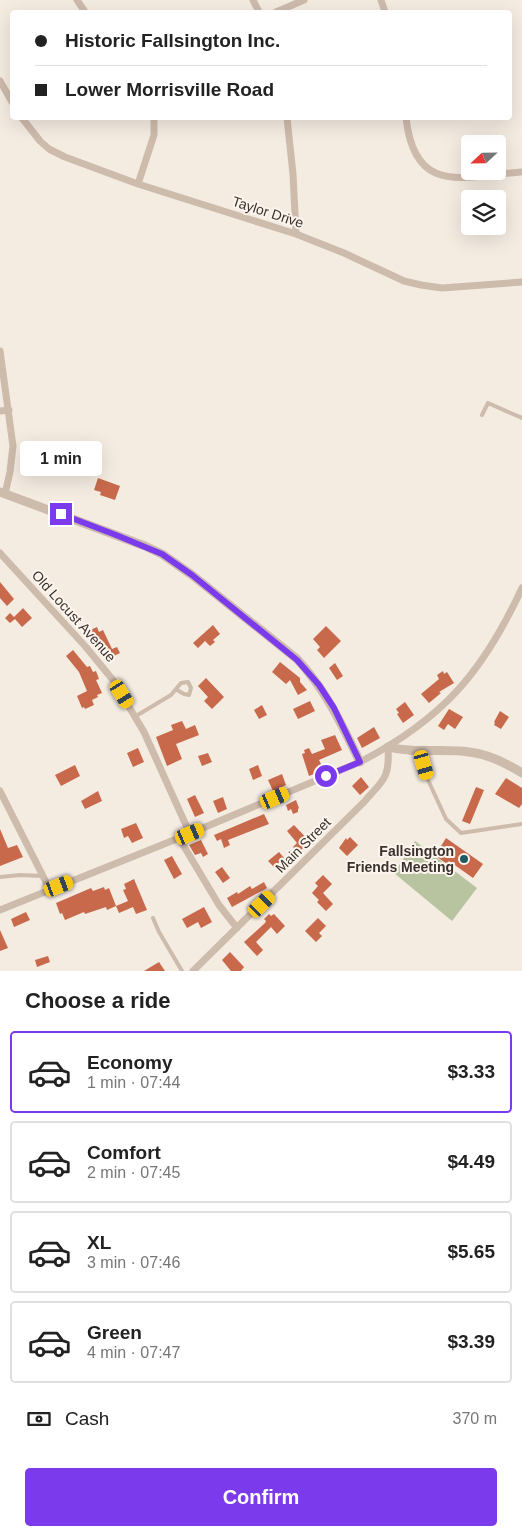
<!DOCTYPE html>
<meta charset="utf-8">
<style>
body{margin:0;font-family:Helvetica,sans-serif;background:#f6f6f6;color:#222;height:100vh;display:flex;flex-direction:column;font-size:19px;white-space:nowrap}
*{box-sizing:border-box;margin:0}
p{font-size:16px;color:#767676}
.icon{flex:none;width:28px;height:28px;fill:none;stroke:currentColor;stroke-width:2;stroke-linecap:round;stroke-linejoin:round}
.map{position:relative;height:971px;overflow:hidden}
.details{display:flex;flex-direction:column;background:#fff;flex:1}
.details>*{flex:none}
.guide{position:absolute;left:10px;top:10px;width:502px;height:110px;border-radius:5px;box-shadow:0 5px 20px #0002;display:grid;align-content:center;height:110px;padding:0 25px;background:#fff}
.needle{width:32px;rotate:248deg}
.buttons{position:absolute;left:461px;top:135px;display:grid;gap:10px}
.buttons a{display:grid;place-items:center;width:45px;height:45px;border-radius:5px;background:#fff;box-shadow:0 5px 20px #0002;font-size:25px}
.end{position:absolute;width:22px;height:22px;margin:-11px;border:6px solid #7c3aed;background:#fff;box-shadow:0 0 0 2px #fff}
.from{border-radius:50%}
.bubble{position:absolute;height:35px;border-radius:5px;background:#fff;box-shadow:0 5px 20px #0002;font-size:16px;font-weight:800;line-height:35px;text-align:center}
.car{position:absolute;width:15px;height:30px;margin:-15px -8px;border-radius:6px;box-shadow:0 0 4px 1px #0007;background:linear-gradient(#f5c518 24%,#345 0 40%,#f5c518 0 76%,#345 0 86%,#f5c518 0)}
.guide b{display:flex;align-items:center;gap:18px;height:48px;font-size:19px}
.guide b+b{border-top:1px solid #e0e0e0}
.guide i{width:12px;height:12px;background:#222}
ul{padding:0;list-style:none}
li{display:flex;align-items:center;gap:15px;height:82px;margin:0 10px 8px;padding:0 15px;border:2px solid #e0e0e0;border-radius:5px}
li div{flex:1}
li b{display:block;font-size:19px}
li em{font-style:normal;font-weight:800}
li.selected{border-color:#7c3aed}
li>.icon{width:45px;height:45px;stroke-width:1.5}
h2{padding:0 25px;font-size:22px;line-height:60px}
.pay{display:flex;align-items:center;gap:12px;height:55px;padding:0 25px;font-size:19px}
.pay p{margin-inline-start:auto}
.primary-button{display:flex;gap:10px;margin-top:auto;padding:10px 25px}
.primary-button a{flex:1;height:58px;border-radius:5px;background:#7c3aed;color:#fff;font-size:20px;font-weight:800;line-height:58px;text-align:center}
.map>svg:first-child{display:block}
.green{fill:#b8c4a0}
.building{fill:#c8694b}
.lines{fill:none;stroke-linecap:round;stroke-linejoin:round}
.service{stroke:#cdbbac;stroke-width:4}
.minor{stroke:#cdbbac;stroke-width:7}
.tertiary{stroke:#cdbbac;stroke-width:9}
.route{stroke:#7c3aed;stroke-width:6}
.poi-dot{fill:#1f5a5e;stroke:#fbf5ee;stroke-width:2}
.labels{text-anchor:middle;dominant-baseline:central;stroke-width:4;stroke-linejoin:round;paint-order:stroke}
.street-label{font-size:14px;fill:#3b302b;stroke:#fbf5ee}
.poi-label{font-size:14px;font-weight:bold;fill:#3b302b;stroke:#fbf5ee;text-anchor:end}
</style>
<div class="map">
<svg width="522" height="971" viewBox="0 0 522 971">
<rect width="100%" height="100%" fill="#f4ebe1"/>
<!-- green -->
<path class="green" d="M 415,841 L 477,888 L 452,921 L 394,873 Z"/>
<!-- building -->
<path class="building" d="M 98,478 L 120,486 L 115,500 L 100,495 L 101,492 L 94,490 Z
M 0,582 L 14,599 L 7,606 L 0,598 Z
M 23,608 L 32,618 L 22,627 L 15,619 L 10,623 L 5,618 L 10,613 L 14,617 Z
M 213,625 L 220,634 L 213,640 L 215,642 L 210,646 L 205,641 L 198,648 L 193,643 Z
M 326,626 L 341,641 L 324,658 L 317,650 L 320,647 L 313,639 Z
M 97,627 L 99,632 L 103,630 L 112,649 L 117,647 L 120,653 L 106,660 L 96,639 L 91,642 L 86,632 Z
M 73,650 L 87,667 L 90,666 L 93,672 L 96,671 L 99,679 L 96,680 L 102,693 L 97,695 L 98,697 L 92,700 L 94,705 L 85,709 L 84,707 L 82,708 L 77,696 L 87,691 L 79,672 L 66,656 Z
M 280,662 L 300,678 L 300,682 L 307,690 L 298,695 L 290,680 L 286,684 L 272,672 Z
M 335,663 L 343,676 L 337,680 L 329,668 Z
M 443,671 L 444,674 L 447,672 L 454,683 L 439,692 L 441,693 L 429,703 L 421,694 L 439,679 L 437,675 Z
M 206,678 L 224,697 L 212,709 L 204,701 L 208,697 L 198,686 Z
M 310,701 L 315,711 L 298,719 L 293,709 Z
M 405,702 L 414,715 L 403,723 L 397,714 L 399,713 L 396,709 Z
M 262,705 L 267,715 L 259,719 L 254,710 Z
M 449,709 L 463,717 L 455,729 L 448,724 L 444,730 L 438,726 Z
M 500,711 L 509,717 L 501,729 L 494,725 L 495,723 L 494,722 Z
M 182,721 L 186,729 L 195,725 L 199,735 L 176,744 L 182,759 L 167,766 L 156,737 L 173,730 L 171,725 Z
M 374,727 L 380,738 L 362,748 L 357,738 Z
M 335,735 L 342,750 L 319,760 L 324,770 L 309,776 L 302,754 L 305,753 L 304,750 L 309,748 L 312,754 L 325,749 L 321,740 Z
M 138,748 L 144,762 L 133,767 L 127,753 Z
M 208,753 L 212,762 L 202,766 L 198,756 Z
M 75,765 L 80,776 L 61,786 L 55,775 Z
M 258,765 L 262,776 L 253,780 L 249,769 Z
M 282,774 L 286,785 L 273,791 L 268,780 Z
M 361,777 L 369,787 L 360,795 L 352,786 Z
M 506,778 L 522,788 L 522,804 L 519,808 L 495,794 Z
M 476,787 L 484,790 L 470,824 L 462,821 Z
M 98,791 L 102,801 L 85,809 L 81,801 Z
M 195,795 L 204,813 L 195,817 L 187,799 Z
M 223,797 L 227,809 L 218,813 L 213,801 Z
M 296,800 L 299,808 L 298,809 L 298,812 L 293,814 L 291,809 L 288,811 L 286,805 Z
M 264,814 L 269,824 L 228,840 L 230,845 L 224,848 L 221,839 L 217,841 L 214,835 Z
M 136,823 L 143,838 L 132,843 L 128,836 L 124,838 L 121,829 Z
M 294,825 L 310,842 L 298,853 L 293,847 L 297,843 L 287,831 Z
M 0,829 L 8,848 L 17,845 L 23,857 L 0,866 Z
M 350,837 L 358,845 L 347,856 L 339,848 L 346,838 L 347,840 Z
M 446,838 L 483,864 L 473,878 L 449,861 L 447,864 L 437,857 L 440,853 L 438,851 Z
M 201,840 L 208,854 L 203,857 L 201,853 L 195,855 L 189,845 Z
M 279,852 L 284,858 L 274,867 L 268,861 Z
M 172,856 L 182,874 L 174,879 L 164,860 Z
M 222,867 L 230,878 L 223,883 L 215,872 Z
M 323,875 L 332,884 L 323,893 L 333,904 L 326,911 L 317,902 L 319,900 L 312,893 L 318,886 L 315,883 Z
M 134,879 L 147,910 L 136,914 L 133,907 L 119,913 L 116,906 L 128,901 L 123,890 L 126,889 L 124,884 Z
M 264,882 L 267,888 L 232,907 L 227,898 L 237,892 L 238,894 L 250,886 L 252,889 Z
M 104,887 L 105,890 L 109,888 L 116,906 L 107,910 L 106,907 L 85,914 L 84,912 L 65,920 L 62,913 L 60,914 L 56,903 L 91,888 L 93,891 Z
M 204,907 L 212,922 L 201,928 L 198,922 L 187,928 L 182,919 Z
M 26,912 L 30,920 L 14,927 L 11,919 Z
M 269,914 L 271,916 L 274,914 L 285,926 L 277,934 L 271,927 L 256,942 L 263,950 L 257,956 L 244,942 L 265,923 L 266,921 L 264,919 Z
M 318,918 L 326,926 L 319,933 L 322,936 L 316,942 L 305,931 Z
M 0,930 L 8,948 L 0,951 Z
M 230,952 L 244,967 L 241,971 L 231,971 L 222,960 Z
M 48,956 L 50,962 L 37,967 L 35,960 Z
M 159,962 L 165,971 L 144,971 Z"/>
<g class="lines">
<!-- service -->
<path class="service" d="M 482,415 L 488,403 L 522,418
M 136,716 L 171,695 L 181,683 L 188,682 L 191,688 L 189,695 L 184,694 L 177,690
M 420,751 L 428,780 L 446,819 L 461,833 L 522,824
M 0,877 L 20,875 L 43,876
M 153,918 L 159,932 L 182,971"/>
<!-- minor -->
<path class="minor" d="M 77,0 L 85,12
M 253,0 L 259,12
M 381,0 L 385,12
M 276,12 L 304,0
M 0,81 L 12,102
M 22,118 L 40,141 L 49,149 L 65,157 L 138,184 L 296,234 L 344,253 L 404,281 L 421,285 L 442,288 L 522,282
M 287,118 L 293,174 L 296,234
M 406,118 C 415,197 464,176 522,172
M 138,184 L 154,135 L 154,118
M 0,351 L 13,446 L 10,472 L 5,494
M 0,411 L 9,410
M 0,553 L 85,646 L 113,680 L 144,732 L 190,834
M 0,791 L 50,890
M 179,838 L 219,905 L 237,928
M 0,910 L 179,838 L 360,762 C 443,719 483,672 522,588
M 193,971 L 364,802 C 383,780 390,779 388,747"/>
<!-- tertiary -->
<path class="tertiary" d="M 0,492 L 145,546 L 162,554 L 192,575 L 297,659 C 326,690 342,725 360,762
M 388,747 C 415,754 442,748 469,752 C 488,754 506,763 522,773"/>
</g>
<g class="lines">
<!-- route -->
<path class="route" d="M 61,514 L 116,535 L 162,554 L 192,575 L 297,660 L 319,685 L 334,708 L 360,762 L 326,776"/>
</g>
<!-- markers -->
<circle class="poi-dot" cx="464" cy="859" r="5"/>
<g class="labels">
<!-- street labels -->
<g class="street-label">
<text transform="translate(268 212) rotate(18)">Taylor Drive</text>
<text transform="translate(74 616) rotate(48)">Old Locust Avenue</text>
<text transform="translate(303 845) rotate(-45)">Main Street</text>
</g>
<!-- poi labels -->
<g class="poi-label">
<text x="454" y="851">Fallsington<tspan x="454" dy="16">Friends Meeting</tspan></text>
</g>
</g>
</svg>
<div class="buttons">
<a><svg class="needle" viewBox="-14 -14 28 28"><path d="M0-13l5 13h-10z" fill="#e53935"/><path d="M0 13l5-13h-10z" fill="#767676"/></svg></a>
<a><svg class="icon" aria-label="layers" viewBox="0 0 24 24"><path d="M12 4l9 5-9 5-9-5zM3 14l9 5 9-5"/></svg></a>
</div>
<i class="end from" style="left:326px;top:776px"></i>
<i class="end" style="left:61px;top:514px"></i>
<div class="bubble" style="left:20px;top:441px;width:82px">1 min</div>
<i class="car" style="left:122px;top:694px;rotate:148deg"></i>
<i class="car" style="left:424px;top:765px;rotate:164deg"></i>
<i class="car" style="left:275px;top:798px;rotate:67deg"></i>
<i class="car" style="left:190px;top:834px;rotate:67deg"></i>
<i class="car" style="left:59px;top:886px;rotate:69deg"></i>
<i class="car" style="left:262px;top:904px;rotate:45deg"></i>
<div class="guide">
<b><i class="from"></i>Historic Fallsington Inc.</b>
<b><i></i>Lower Morrisville Road</b>
</div>
</div>
<section class="details">
<h2>Choose a ride</h2>
<ul>
<li class="selected"><svg class="icon" aria-label="car" viewBox="0 0 24 24"><path d="M5 17H2v-5l4-1 3-4h7l3 4 3 1v5h-3M9 17h6M6 11h13"/><circle cx="7" cy="17" r="2"/><circle cx="17" cy="17" r="2"/></svg><div><b>Economy</b><p>1 min · 07:44</p></div><em>$3.33</em></li>
<li><svg class="icon" aria-label="car" viewBox="0 0 24 24"><path d="M5 17H2v-5l4-1 3-4h7l3 4 3 1v5h-3M9 17h6M6 11h13"/><circle cx="7" cy="17" r="2"/><circle cx="17" cy="17" r="2"/></svg><div><b>Comfort</b><p>2 min · 07:45</p></div><em>$4.49</em></li>
<li><svg class="icon" aria-label="car" viewBox="0 0 24 24"><path d="M5 17H2v-5l4-1 3-4h7l3 4 3 1v5h-3M9 17h6M6 11h13"/><circle cx="7" cy="17" r="2"/><circle cx="17" cy="17" r="2"/></svg><div><b>XL</b><p>3 min · 07:46</p></div><em>$5.65</em></li>
<li><svg class="icon" aria-label="car" viewBox="0 0 24 24"><path d="M5 17H2v-5l4-1 3-4h7l3 4 3 1v5h-3M9 17h6M6 11h13"/><circle cx="7" cy="17" r="2"/><circle cx="17" cy="17" r="2"/></svg><div><b>Green</b><p>4 min · 07:47</p></div><em>$3.39</em></li>
</ul>
<div class="pay"><svg class="icon" aria-label="cash" viewBox="0 0 24 24"><path d="M3 7h18v10H3z"/><circle cx="12" cy="12" r="2"/></svg>Cash<p>370 m</p></div>
<div class="primary-button"><a>Confirm</a></div>
</section>
